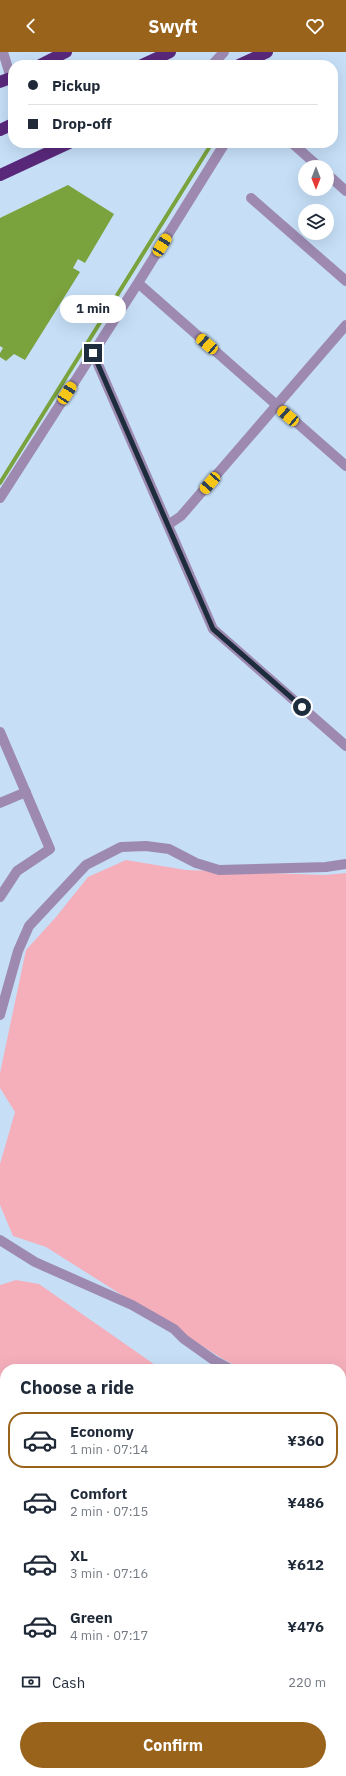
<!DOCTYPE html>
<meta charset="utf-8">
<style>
body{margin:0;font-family:"IBM Plex Sans",sans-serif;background:#f6f6f7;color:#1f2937;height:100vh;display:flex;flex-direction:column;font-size:15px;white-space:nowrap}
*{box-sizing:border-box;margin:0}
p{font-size:13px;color:#747a83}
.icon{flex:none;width:22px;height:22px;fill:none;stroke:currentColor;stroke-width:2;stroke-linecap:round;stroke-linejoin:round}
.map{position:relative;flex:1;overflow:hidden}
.drawer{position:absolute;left:0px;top:1312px;width:346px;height:412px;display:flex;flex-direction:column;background:#fff;border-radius:16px 16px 0 0;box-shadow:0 4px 16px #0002}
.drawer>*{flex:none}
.hud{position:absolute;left:8px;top:8px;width:330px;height:88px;border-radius:16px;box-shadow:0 4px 16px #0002;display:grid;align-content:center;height:88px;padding:0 20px;background:#fff}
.needle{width:26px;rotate:180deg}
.fabs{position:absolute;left:298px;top:108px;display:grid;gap:8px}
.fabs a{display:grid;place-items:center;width:36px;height:36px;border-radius:50%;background:#fff;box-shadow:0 4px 16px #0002;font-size:20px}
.end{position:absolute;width:18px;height:18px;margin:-9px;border:5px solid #1d2d3d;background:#fff;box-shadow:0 0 0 2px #fff}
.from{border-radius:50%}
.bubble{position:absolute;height:28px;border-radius:14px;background:#fff;box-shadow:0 4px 16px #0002;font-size:13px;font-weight:700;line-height:28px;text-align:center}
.car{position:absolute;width:12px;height:24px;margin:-12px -6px;border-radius:5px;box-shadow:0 0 3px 1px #0007;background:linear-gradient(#f5c518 24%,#345 0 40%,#f5c518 0 76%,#345 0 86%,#f5c518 0)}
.hud b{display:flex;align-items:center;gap:14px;height:38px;font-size:15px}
.hud b+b{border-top:1px solid #e0e1e3}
.hud i{width:10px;height:10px;background:#1f2937}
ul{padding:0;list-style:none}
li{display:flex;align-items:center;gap:12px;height:56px;margin:0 8px 6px;padding:0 12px;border:2px solid transparent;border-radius:16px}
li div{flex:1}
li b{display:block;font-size:15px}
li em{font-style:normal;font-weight:700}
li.selected{border-color:#99631c}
li>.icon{width:36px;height:36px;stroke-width:1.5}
h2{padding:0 20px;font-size:18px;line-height:48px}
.pay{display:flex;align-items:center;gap:10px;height:44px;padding:0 20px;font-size:15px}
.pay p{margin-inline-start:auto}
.primary-button{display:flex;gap:8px;margin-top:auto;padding:8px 20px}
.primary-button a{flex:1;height:46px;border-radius:24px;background:#99631c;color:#fff;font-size:16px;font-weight:700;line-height:46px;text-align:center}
header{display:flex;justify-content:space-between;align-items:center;height:52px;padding:0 20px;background:#99631c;color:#fff;font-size:18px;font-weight:700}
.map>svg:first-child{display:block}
.green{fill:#f4afbb}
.water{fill:#7aa23d}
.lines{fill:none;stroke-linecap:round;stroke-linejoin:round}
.stream{stroke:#7aa23d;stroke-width:4}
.minor{stroke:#9e8ab1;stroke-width:10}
.highway{stroke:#59287b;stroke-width:12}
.route{stroke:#1d2d3d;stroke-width:5}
</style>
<header><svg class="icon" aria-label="back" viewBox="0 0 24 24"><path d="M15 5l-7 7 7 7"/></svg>Swyft<svg class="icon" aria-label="heart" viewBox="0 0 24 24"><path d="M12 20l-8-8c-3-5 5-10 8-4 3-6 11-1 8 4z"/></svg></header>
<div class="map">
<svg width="346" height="1724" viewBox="0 0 346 1724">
<rect width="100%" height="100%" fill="#c6dff7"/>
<!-- green -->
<path class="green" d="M 126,808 L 186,818 L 325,823 L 346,821 L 346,1370 L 341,1366 L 341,1317 L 242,1317 L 223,1307 L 46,1195 L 13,1184 L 0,1153 L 0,1112 L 15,1060 L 0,1036 L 0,1021 L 26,898 L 56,865 L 88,825 Z
M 16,1228 L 39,1232 L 161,1317 L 5,1317 L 5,1413 L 0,1407 L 0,1233 Z"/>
<!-- water -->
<path class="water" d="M 68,133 L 114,162 L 85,211 L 78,207 L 73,216 L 80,220 L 25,308 L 14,302 L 6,309 L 0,305 L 0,301 L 3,296 L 0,294 L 0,166 Z"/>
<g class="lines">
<!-- stream -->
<path class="stream" d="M 0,431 L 212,91
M 0,1422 L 5,1431
M 211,1719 L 215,1724"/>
<!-- minor -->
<path class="minor" d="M 3,0 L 11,26
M 212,13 L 224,0
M 292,91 L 319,115
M 327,122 L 346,139
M 251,146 L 346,229
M 138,231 L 346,414
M 93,301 L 213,577 L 346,694
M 0,446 L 138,231 L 225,91
M 168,473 L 181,464 L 346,273
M 0,680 L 50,797 L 17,819 L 0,845
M 0,751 L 26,740
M 0,963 L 18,899 L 29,874 L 86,813 L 121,795 L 146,794 L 169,797 L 196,811 L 219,818 L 326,815 L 346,812
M 0,1188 L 35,1210 L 132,1253 L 174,1277 L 184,1287 L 215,1309 L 230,1317
M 341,1377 L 346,1379
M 0,1466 L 5,1473
M 0,1515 L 5,1512
M 0,1607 L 5,1603
M 341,1624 L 346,1635
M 341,1646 L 346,1644
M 0,1694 L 5,1691
M 235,1719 L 239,1724
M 78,1724 L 85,1719
M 160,1724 L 168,1719
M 338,1724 L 346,1720"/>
<!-- highway -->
<path class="highway" d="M 40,13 L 66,0
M 142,13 L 170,0
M 239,13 L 267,0
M 0,30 L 13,25
M 0,78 L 13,72
M 0,123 L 69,91"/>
</g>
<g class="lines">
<!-- route -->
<path class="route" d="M 93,301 L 213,577 L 302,655"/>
</g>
</svg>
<div class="fabs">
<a><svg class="needle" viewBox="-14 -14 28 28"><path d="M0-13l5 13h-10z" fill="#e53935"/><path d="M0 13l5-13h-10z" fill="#747a83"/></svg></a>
<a><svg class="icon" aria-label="layers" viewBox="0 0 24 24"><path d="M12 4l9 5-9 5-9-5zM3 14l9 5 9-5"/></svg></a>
</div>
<i class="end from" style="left:302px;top:655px"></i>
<i class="end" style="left:93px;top:301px"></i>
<div class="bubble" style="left:60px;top:243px;width:66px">1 min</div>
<i class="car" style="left:162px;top:193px;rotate:32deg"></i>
<i class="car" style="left:207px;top:292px;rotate:311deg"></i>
<i class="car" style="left:67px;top:341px;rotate:33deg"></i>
<i class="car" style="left:288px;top:364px;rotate:311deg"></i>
<i class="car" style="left:210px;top:431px;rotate:221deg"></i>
<div class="hud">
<b><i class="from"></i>Pickup</b>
<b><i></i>Drop-off</b>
</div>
<section class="drawer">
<h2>Choose a ride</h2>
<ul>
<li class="selected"><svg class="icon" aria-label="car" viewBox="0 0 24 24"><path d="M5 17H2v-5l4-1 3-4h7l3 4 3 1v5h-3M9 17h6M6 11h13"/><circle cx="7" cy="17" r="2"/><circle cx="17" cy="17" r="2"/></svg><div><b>Economy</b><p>1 min · 07:14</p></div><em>¥360</em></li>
<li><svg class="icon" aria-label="car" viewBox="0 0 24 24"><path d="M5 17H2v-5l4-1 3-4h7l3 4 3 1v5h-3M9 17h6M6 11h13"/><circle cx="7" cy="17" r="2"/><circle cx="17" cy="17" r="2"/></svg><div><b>Comfort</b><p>2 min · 07:15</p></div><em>¥486</em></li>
<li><svg class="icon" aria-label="car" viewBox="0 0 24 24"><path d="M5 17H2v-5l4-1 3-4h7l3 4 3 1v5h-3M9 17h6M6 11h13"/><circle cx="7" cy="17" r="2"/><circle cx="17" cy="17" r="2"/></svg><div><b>XL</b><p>3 min · 07:16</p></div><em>¥612</em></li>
<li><svg class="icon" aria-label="car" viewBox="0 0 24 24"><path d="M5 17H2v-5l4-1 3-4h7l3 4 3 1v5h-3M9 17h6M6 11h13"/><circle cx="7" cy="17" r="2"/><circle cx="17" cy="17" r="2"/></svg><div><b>Green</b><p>4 min · 07:17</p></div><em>¥476</em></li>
</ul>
<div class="pay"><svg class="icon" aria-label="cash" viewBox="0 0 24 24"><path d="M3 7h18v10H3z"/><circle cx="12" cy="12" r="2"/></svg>Cash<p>220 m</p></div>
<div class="primary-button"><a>Confirm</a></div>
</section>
</div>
